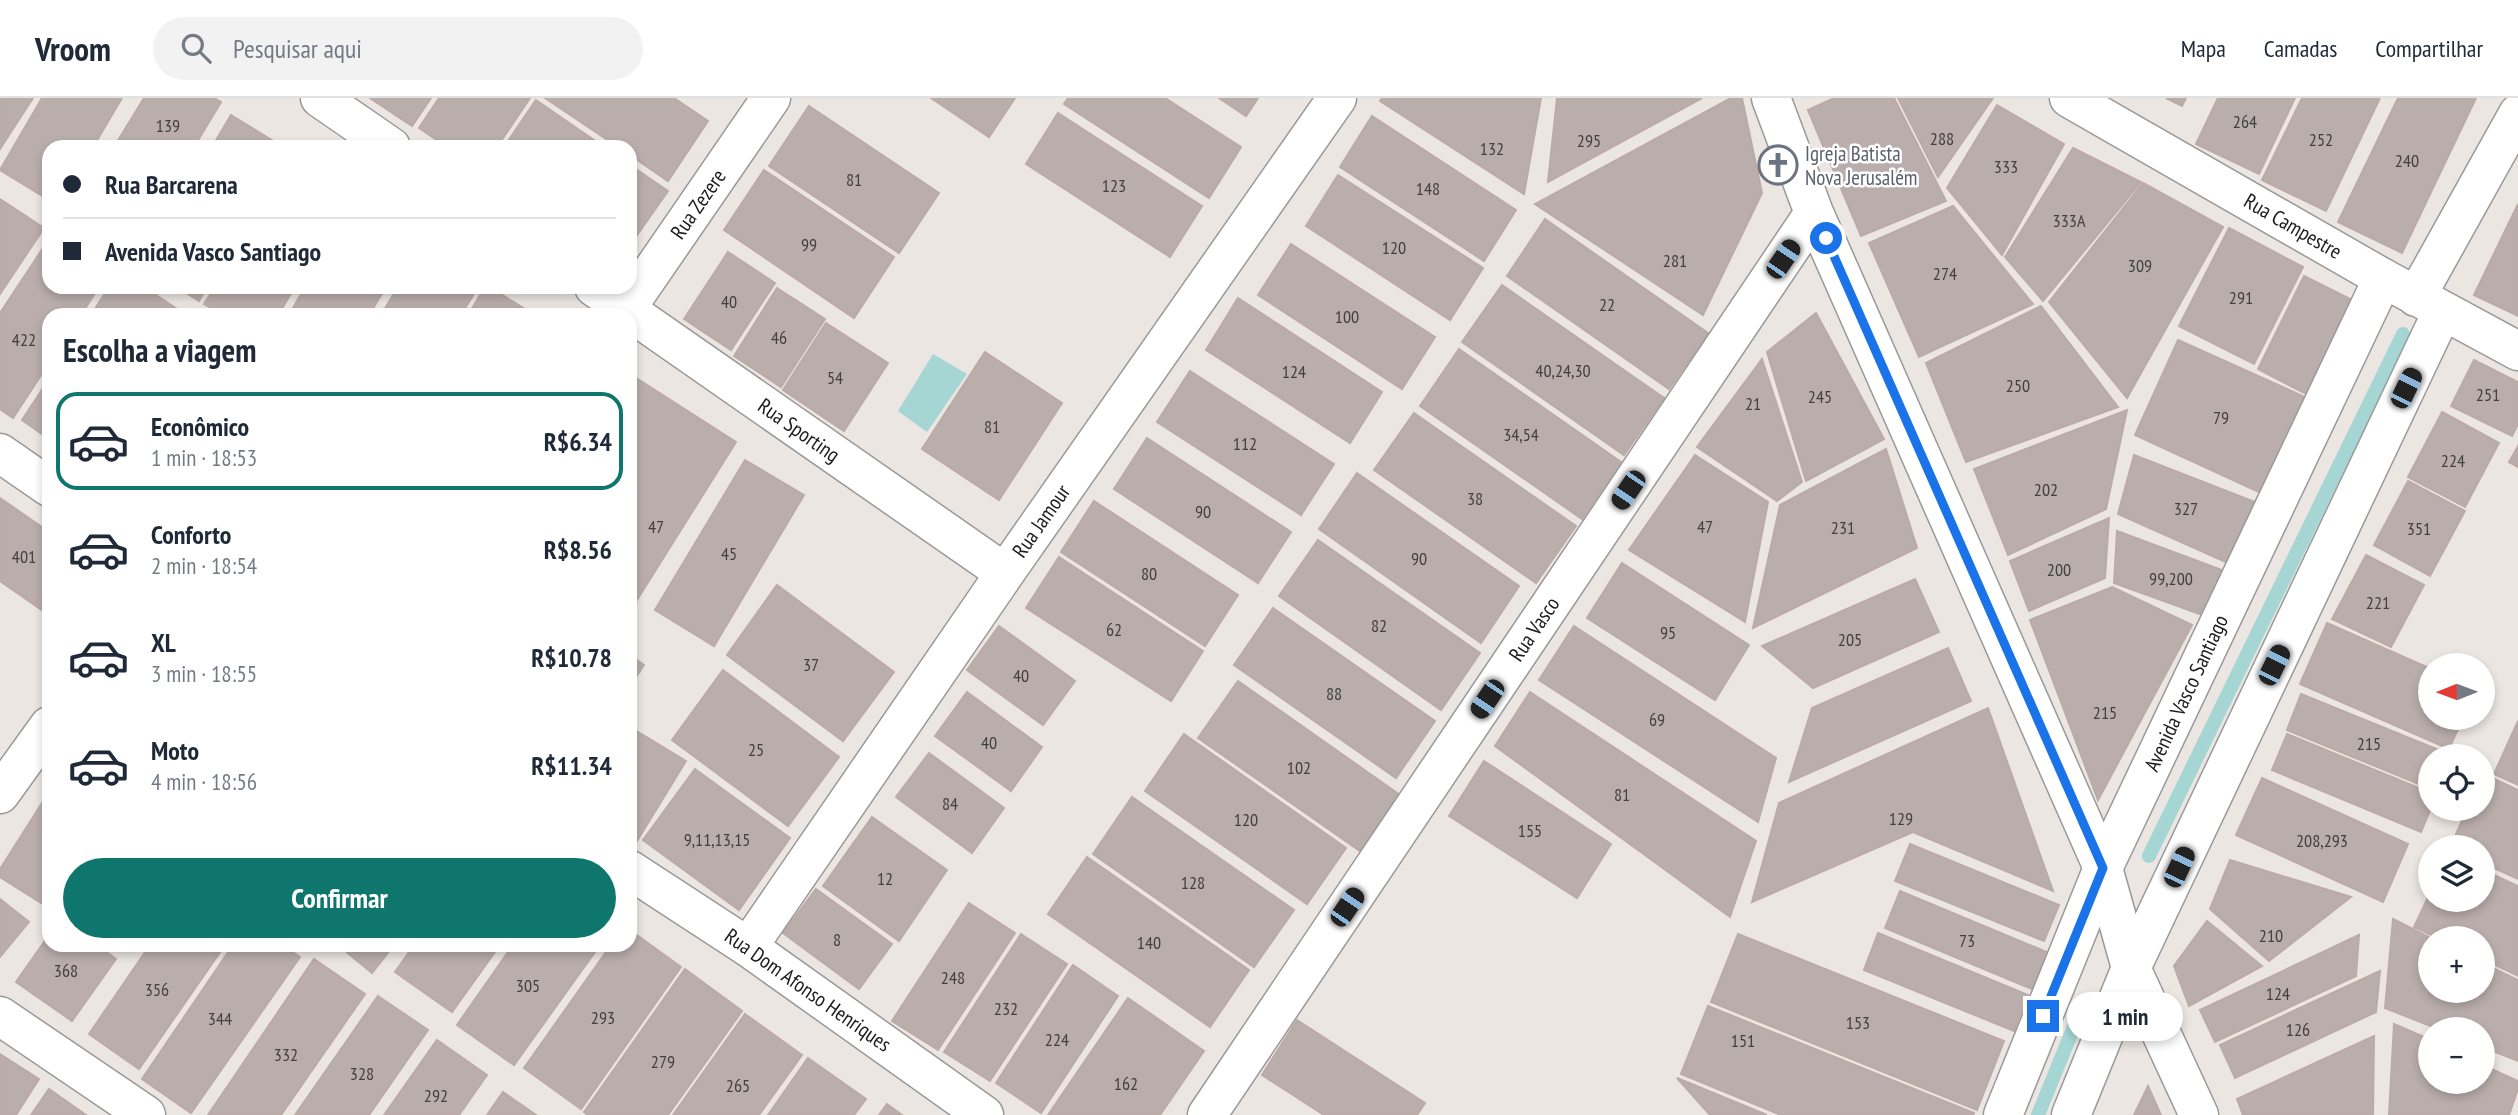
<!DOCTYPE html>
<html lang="pt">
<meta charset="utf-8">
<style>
body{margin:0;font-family:"PT Sans Narrow",sans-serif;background:#f2f2f3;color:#1f2937;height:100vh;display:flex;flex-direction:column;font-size:26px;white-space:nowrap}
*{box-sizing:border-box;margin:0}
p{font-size:23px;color:#747a83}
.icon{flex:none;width:38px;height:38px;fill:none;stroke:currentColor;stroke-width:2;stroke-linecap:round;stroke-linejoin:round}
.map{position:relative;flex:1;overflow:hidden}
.side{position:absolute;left:42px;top:210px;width:595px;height:644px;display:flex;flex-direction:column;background:#fff;border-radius:21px;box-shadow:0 4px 10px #0003}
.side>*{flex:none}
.guide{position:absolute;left:42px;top:42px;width:595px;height:154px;border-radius:21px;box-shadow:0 4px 10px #0003;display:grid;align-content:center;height:154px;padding:0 21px;background:#fff}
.needle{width:46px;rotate:269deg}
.fabs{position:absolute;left:2418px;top:555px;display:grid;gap:14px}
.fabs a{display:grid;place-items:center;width:77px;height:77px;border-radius:50%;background:#fff;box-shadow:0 4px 10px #0003;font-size:35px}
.end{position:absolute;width:32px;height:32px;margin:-16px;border:9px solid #1a73e8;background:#fff;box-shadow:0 0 0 4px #fff}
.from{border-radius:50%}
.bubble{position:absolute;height:49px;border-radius:24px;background:#fff;box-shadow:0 4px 10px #0003;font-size:23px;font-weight:600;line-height:49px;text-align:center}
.car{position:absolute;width:21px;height:42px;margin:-21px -10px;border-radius:9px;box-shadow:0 0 5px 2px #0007;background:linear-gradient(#222 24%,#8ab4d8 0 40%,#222 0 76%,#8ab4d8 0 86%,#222 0)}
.guide b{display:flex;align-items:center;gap:24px;height:66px;font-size:26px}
.guide b+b{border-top:2px solid #e0e1e3}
.guide i{width:18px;height:18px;background:#1f2937}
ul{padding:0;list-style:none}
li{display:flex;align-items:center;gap:21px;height:98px;margin:0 14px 10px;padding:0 7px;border:4px solid transparent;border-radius:21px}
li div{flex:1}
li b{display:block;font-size:26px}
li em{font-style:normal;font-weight:600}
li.active{border-color:#0f766e}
li>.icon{width:63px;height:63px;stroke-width:1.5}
h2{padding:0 21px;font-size:32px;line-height:84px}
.cta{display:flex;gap:14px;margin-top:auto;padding:14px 21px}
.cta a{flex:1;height:80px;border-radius:42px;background:#0f766e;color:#fff;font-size:28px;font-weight:600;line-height:80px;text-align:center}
header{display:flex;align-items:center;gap:42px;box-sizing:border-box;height:98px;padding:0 35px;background:#fff;border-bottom:2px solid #e0e1e3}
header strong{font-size:33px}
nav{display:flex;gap:38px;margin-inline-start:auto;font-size:24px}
.search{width:490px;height:63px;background:#f2f2f3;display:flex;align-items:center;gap:18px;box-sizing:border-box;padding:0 24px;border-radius:38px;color:#747a83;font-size:26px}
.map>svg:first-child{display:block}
.water{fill:#a6d6d4}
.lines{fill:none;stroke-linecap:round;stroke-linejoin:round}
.stream{stroke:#a6d6d4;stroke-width:14}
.building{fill:#b9aeac;stroke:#bcaaa6;stroke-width:2}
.minor-casing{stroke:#999;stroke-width:41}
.tertiary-casing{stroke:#999;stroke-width:41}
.minor{stroke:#fff;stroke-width:38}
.tertiary{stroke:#fff;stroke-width:38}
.route{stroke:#1a73e8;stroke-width:9}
.labels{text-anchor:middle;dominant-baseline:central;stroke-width:5;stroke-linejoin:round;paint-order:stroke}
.number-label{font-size:18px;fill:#434040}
.worship-label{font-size:21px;fill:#5b616d;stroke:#fff;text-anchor:start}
.street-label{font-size:21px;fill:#1c1c1c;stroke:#fff}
</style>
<header>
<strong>Vroom</strong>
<div class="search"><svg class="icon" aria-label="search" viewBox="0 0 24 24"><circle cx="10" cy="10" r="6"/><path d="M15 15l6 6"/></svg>Pesquisar aqui</div>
<nav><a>Mapa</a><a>Camadas</a><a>Compartilhar</a></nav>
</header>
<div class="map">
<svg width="2518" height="1017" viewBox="0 0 2518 1017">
<rect width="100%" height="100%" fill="#ece6e2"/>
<!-- water -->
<path class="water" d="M 933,256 L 967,276 L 927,334 L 898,313 Z"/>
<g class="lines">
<!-- stream -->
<path class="stream" d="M 2149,758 L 2403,236
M 2038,1017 L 2084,904"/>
</g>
<!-- building -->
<path class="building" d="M 0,0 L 33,0 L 0,51 Z
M 42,0 L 122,0 L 93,49 L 49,49 L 49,102 L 0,72 Z
M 144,0 L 214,0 L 221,4 L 194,49 L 114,49 Z
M 370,0 L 431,0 L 412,28 Z
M 439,0 L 530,0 L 497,49 L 447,49 L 419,30 Z
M 545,0 L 674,0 L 708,23 L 668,83 L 630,57 L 630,49 L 618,49 Z
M 931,0 L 1015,0 L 989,39 Z
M 1068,0 L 1165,0 L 1241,49 L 1209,100 L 1064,6 Z
M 1219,0 L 1258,0 L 1246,18 Z
M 1382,0 L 1541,0 L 1524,96 L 1380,3 Z
M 1557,0 L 1702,0 L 1548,84 Z
M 1731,0 L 1742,0 L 1762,95 L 1703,217 L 1535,106 Z
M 1834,0 L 1894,0 L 1946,103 L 1861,138 L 1808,12 Z
M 1898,0 L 1993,0 L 1938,79 Z
M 2166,0 L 2186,0 L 2182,8 Z
M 2218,0 L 2295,0 L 2259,76 L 2196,46 Z
M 2302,0 L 2380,0 L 2326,113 L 2262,82 Z
M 2398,0 L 2476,0 L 2402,155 L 2338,124 Z
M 536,2 L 604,49 L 504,49 Z
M 1997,7 L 2064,46 L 2002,157 L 1947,90 Z
M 809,8 L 939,95 L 899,155 L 769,68 Z
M 1058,15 L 1202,108 L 1170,159 L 1026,66 Z
M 231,17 L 283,49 L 212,49 Z
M 1372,18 L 1516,112 L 1484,163 L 1340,69 Z
M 2073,50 L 2141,84 L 2043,203 L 2005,159 Z
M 630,67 L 668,93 L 630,147 Z
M 764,72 L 894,159 L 854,220 L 724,132 Z
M 1338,77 L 1483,170 L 1450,222 L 1306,128 Z
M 2143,85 L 2223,129 L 2127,300 L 2049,204 Z
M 0,101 L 44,130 L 0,196 Z
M 2518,106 L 2518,218 L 2474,197 Z
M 1953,108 L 2033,206 L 1919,259 L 1869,145 Z
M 1545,121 L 1708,235 L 1669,291 L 1507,178 Z
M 2229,130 L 2303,169 L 2254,266 L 2179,228 Z
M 49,141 L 49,189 L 99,189 L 81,217 L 49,217 L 49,265 L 13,320 L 0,311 L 0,215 Z
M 1291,146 L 1435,239 L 1402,291 L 1258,197 Z
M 728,154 L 775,185 L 731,252 L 684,221 Z
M 2304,178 L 2360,206 L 2314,300 L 2258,271 Z
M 1502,187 L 1664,300 L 1624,357 L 1462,244 Z
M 109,189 L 144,189 L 177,211 L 172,217 L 91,217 Z
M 177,189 L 207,189 L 199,203 Z
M 215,189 L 295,189 L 278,217 L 223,217 L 204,206 Z
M 305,189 L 386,189 L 369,217 L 289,217 Z
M 398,189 L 478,189 L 461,217 L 381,217 Z
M 485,189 L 489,189 L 535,217 L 468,217 Z
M 777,190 L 825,221 L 781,289 L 734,258 Z
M 1238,200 L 1382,294 L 1350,345 L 1206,252 Z
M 2041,208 L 2118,309 L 1966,364 L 1926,265 Z
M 1816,215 L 1884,341 L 1806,383 L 1767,254 Z
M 826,225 L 888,265 L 844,333 L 783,292 Z
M 2178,242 L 2307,300 L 2263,396 L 2135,337 Z
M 1459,251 L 1621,364 L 1582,421 L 1420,308 Z
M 985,254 L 1062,305 L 999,402 L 922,351 Z
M 1762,261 L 1802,384 L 1777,403 L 1697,349 Z
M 2474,262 L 2518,284 L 2518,326 L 2512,338 L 2451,308 Z
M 1190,273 L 1334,366 L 1301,417 L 1157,324 Z
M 630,276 L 736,344 L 630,513 Z
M 49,281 L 49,341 L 22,322 Z
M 2127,312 L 2106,411 L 2008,457 L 1974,371 Z
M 2442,314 L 2499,345 L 2465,409 L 2408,379 Z
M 1414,315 L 1576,428 L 1536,485 L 1374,372 Z
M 1147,340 L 1291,434 L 1258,485 L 1114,391 Z
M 2518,348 L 2518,369 L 2509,364 Z
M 1886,351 L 1917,450 L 1753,530 L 1780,407 Z
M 1695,357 L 1768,404 L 1745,524 L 1629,452 Z
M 2134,357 L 2255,404 L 2230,466 L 2118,416 Z
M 745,362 L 804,397 L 714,548 L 655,512 Z
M 1357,375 L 1519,488 L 1481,545 L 1319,431 Z
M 2408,383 L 2465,413 L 2430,478 L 2374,447 Z
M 0,400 L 49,434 L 49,517 L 0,483 Z
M 1094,403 L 1238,497 L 1205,548 L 1061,454 Z
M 2109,420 L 2105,480 L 2029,513 L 2010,463 Z
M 2117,433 L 2230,475 L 2208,519 L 2114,485 Z
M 1318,442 L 1480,555 L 1441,612 L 1279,498 Z
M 2366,457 L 2424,487 L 2391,549 L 2332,521 Z
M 1059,459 L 1203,553 L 1171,603 L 1026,510 Z
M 1622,465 L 1749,547 L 1715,602 L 1587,520 Z
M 1915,481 L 1939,534 L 1813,590 L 1762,548 Z
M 777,487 L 894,574 L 843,643 L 727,557 Z
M 2112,489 L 2192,527 L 2098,702 L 2030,522 Z
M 1273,510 L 1435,623 L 1396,680 L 1234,567 Z
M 2327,525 L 2431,571 L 2431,620 L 2463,620 L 2449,651 L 2300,586 Z
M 999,528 L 1075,583 L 1043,627 L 967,572 Z
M 1574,528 L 1776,660 L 1758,724 L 1539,582 Z
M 1948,550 L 1971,603 L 1789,684 L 1812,610 Z
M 630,557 L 644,567 L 630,588 Z
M 723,572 L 839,659 L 788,728 L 672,642 Z
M 1238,583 L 1400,697 L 1360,753 L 1198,640 Z
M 967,594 L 1042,649 L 1011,693 L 935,638 Z
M 1530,594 L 1756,743 L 1730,819 L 1495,648 Z
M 2301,596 L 2451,657 L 2451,658 L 2431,658 L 2431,691 L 2287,632 Z
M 1988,610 L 2053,793 L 1913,734 L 1752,804 L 1779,705 Z
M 2518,623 L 2518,687 L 2494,676 Z
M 630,629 L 686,663 L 637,743 L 630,739 Z
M 1184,636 L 1346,750 L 1307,806 L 1145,693 Z
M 2287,636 L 2431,695 L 2431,710 L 2421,734 L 2272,672 Z
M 929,655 L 1004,710 L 972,755 L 896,699 Z
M 1484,663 L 1611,746 L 1577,800 L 1449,718 Z
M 695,671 L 790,740 L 739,812 L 643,742 Z
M 2484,676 L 2518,692 L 2518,781 L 2483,765 L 2483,749 L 2450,749 L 2468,710 L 2483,710 Z
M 2262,680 L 2408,746 L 2383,804 L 2236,737 Z
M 49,694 L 49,810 L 0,779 L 0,771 Z
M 1132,699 L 1294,812 L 1254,869 L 1093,756 Z
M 872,719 L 947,772 L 899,843 L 823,788 Z
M 1910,746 L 2059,807 L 2044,843 L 1895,783 Z
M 1087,759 L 1249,872 L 1210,929 L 1048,816 Z
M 2230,762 L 2351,799 L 2269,863 L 2210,811 Z
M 2483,772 L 2518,788 L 2518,878 L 2483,861 L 2483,840 L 2438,840 L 2414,829 L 2431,793 L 2431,802 L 2483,802 Z
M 816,791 L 892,846 L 859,891 L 783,835 Z
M 1900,793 L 2049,855 L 2034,892 L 1885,830 Z
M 0,801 L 29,824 L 0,859 Z
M 969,805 L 1015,835 L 938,952 L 892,923 Z
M 2393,821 L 2431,840 L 2431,892 L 2483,892 L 2483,865 L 2518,882 L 2518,963 L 2483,949 L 2483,931 L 2438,931 L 2385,910 Z
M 2207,823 L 2262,868 L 2189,908 L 2174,868 Z
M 630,832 L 681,869 L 581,1011 L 524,970 L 611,847 L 630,847 Z
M 1878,835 L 2028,897 L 2014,933 L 1864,872 Z
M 1021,836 L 1067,866 L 990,983 L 944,954 Z
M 1738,836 L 2004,943 L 1977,1012 L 1711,904 Z
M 49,837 L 49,847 L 97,847 L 116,861 L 72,923 L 16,884 Z
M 2359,837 L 2356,878 L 2215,944 L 2200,912 Z
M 150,847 L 225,847 L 139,971 L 89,936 Z
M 233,847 L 282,847 L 300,859 L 191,1015 L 142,981 Z
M 338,847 L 394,847 L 372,875 Z
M 414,847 L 500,847 L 452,914 L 395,874 Z
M 513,847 L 600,847 L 514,967 L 457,927 Z
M 314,861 L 365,896 L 281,1017 L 208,1017 Z
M 1073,867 L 1118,898 L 1041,1015 L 996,985 Z
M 685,871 L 742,913 L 668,1017 L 588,1017 L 584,1014 Z
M 2380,873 L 2376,914 L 2235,980 L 2220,947 Z
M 378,898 L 428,932 L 369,1017 L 295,1017 Z
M 1128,900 L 1204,953 L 1160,1017 L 1048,1017 Z
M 1708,908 L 1974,1015 L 1973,1017 L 1781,1017 L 1681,976 Z
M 745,916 L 802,957 L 759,1017 L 673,1017 Z
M 1297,922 L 1425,1005 L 1417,1017 L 1324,1017 L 1262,977 Z
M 2394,926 L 2431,942 L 2431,984 L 2483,984 L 2483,967 L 2518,983 L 2518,991 L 2509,1017 L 2389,1017 Z
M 2374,938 L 2373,1017 L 2243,1017 L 2237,1001 Z
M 437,942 L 487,977 L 459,1017 L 384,1017 Z
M 0,956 L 39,981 L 16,1017 L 0,1017 Z
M 808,960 L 866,1001 L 854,1017 L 768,1017 Z
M 1677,980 L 1767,1017 L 1710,1017 Z
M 2148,988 L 2161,1017 L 2134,1017 Z
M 49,991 L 86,1017 L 31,1017 Z
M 503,994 L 536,1017 L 487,1017 Z
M 887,1006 L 902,1017 L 879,1017 Z"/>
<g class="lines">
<!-- minor casing -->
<g class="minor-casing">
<path id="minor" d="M 320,0 L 391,49
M 1771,0 L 1814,115 L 2103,770 L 2131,870 L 2199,1017
M 2069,0 L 2383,180
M 594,189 L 1005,475
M 626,211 L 771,0
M 0,696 L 49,628
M 748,849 L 1005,475 L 1337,0
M 0,918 L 146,1017
M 1207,1017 L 1814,115"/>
</g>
<!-- tertiary casing -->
<g class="tertiary-casing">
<path id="tertiary" d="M 2416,199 L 2518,16
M 0,355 L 49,389
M 630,772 L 748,849 L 984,1017
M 2003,1017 L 2103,770 L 2383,180 L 2518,253
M 2071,1017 L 2131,870 L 2442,214"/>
</g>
<!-- minor -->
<use href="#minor" class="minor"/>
<!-- tertiary -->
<use href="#tertiary" class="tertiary"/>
</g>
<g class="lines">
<!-- route -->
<path class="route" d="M 1826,140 L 2103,770 L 2043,918"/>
</g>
<!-- icons -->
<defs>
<g id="church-ring" transform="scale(2.0125)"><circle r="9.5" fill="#fff" stroke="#6b7280" stroke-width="1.5"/><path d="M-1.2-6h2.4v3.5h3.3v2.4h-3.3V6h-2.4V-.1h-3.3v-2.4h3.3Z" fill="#6b7280"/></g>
</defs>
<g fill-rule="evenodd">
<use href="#church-ring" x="1778" y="67"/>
</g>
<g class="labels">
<!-- number labels -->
<g class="number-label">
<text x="2245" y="23">264</text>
<text x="168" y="27">139</text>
<text x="1942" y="40">288</text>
<text x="2321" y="41">252</text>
<text x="1589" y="42">295</text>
<text x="1492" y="50">132</text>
<text x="2407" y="62">240</text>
<text x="2006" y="68">333</text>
<text x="854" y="81">81</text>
<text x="1114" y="87">123</text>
<text x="1428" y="90">148</text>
<text x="2069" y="122">333A</text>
<text x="809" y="146">99</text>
<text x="1394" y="149">120</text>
<text x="1675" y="162">281</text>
<text x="2140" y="167">309</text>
<text x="1945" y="175">274</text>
<text x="2241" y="199">291</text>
<text x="729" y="203">40</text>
<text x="1607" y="206">22</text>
<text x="1347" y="218">100</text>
<text x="779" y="239">46</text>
<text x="24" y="241">422</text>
<text x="1563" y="272">40,24,30</text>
<text x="1294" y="273">124</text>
<text x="835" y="279">54</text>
<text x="2018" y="287">250</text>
<text x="2488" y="296">251</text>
<text x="1820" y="298">245</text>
<text x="1753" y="305">21</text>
<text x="2221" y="319">79</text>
<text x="992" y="328">81</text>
<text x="1521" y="336">34,54</text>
<text x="1245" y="345">112</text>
<text x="2453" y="362">224</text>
<text x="2046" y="391">202</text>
<text x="1475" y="400">38</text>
<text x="2186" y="410">327</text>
<text x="1203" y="413">90</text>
<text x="656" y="428">47</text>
<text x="1705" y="428">47</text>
<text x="1843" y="429">231</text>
<text x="2419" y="430">351</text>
<text x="729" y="455">45</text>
<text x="24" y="458">401</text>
<text x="1419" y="460">90</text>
<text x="2059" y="471">200</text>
<text x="1149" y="475">80</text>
<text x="2171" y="480">99,200</text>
<text x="2378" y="504">221</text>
<text x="1379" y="527">82</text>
<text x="1114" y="531">62</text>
<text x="1668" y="534">95</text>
<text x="1850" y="541">205</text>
<text x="811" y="566">37</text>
<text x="1021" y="577">40</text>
<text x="1334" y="595">88</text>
<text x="2105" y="614">215</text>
<text x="1657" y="621">69</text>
<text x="989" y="644">40</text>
<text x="2369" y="645">215</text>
<text x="756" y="651">25</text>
<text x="1299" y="669">102</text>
<text x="1622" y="696">81</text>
<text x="950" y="705">84</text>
<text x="1901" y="720">129</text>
<text x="1246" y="721">120</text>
<text x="1530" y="732">155</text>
<text x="717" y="741">9,11,13,15</text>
<text x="2322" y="742">208,293</text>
<text x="885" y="780">12</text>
<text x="1193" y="784">128</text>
<text x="2271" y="837">210</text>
<text x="837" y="841">8</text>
<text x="1967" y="842">73</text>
<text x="1149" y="844">140</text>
<text x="66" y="872">368</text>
<text x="953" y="879">248</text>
<text x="528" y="887">305</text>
<text x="157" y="891">356</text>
<text x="2278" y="895">124</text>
<text x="1006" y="910">232</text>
<text x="603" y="919">293</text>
<text x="220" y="920">344</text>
<text x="1858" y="924">153</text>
<text x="2298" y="931">126</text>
<text x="1057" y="941">224</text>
<text x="1743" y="942">151</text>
<text x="286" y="956">332</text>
<text x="663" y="963">279</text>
<text x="362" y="975">328</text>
<text x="1126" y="985">162</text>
<text x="738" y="987">265</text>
<text x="436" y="997">292</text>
</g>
<!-- worship labels -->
<g class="worship-label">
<text x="1805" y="55">Igreja Batista<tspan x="1805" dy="24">Nova Jerusalém</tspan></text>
</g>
<!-- street labels -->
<g class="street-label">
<text transform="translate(698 106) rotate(-55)">Rua Zezere</text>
<text transform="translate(2293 128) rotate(30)">Rua Campestre</text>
<text transform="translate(799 332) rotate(35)">Rua Sporting</text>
<text transform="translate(1041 423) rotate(-55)">Rua Jamour</text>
<text transform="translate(1534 531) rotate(-56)">Rua Vasco</text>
<text transform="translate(2186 595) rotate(-65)">Avenida Vasco Santiago</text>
<text transform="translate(808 892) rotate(35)">Rua Dom Afonso Henriques</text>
</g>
</g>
</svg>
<div class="fabs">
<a><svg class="needle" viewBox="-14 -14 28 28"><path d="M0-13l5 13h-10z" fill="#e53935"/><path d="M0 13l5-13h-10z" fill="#747a83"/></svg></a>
<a><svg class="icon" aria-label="locate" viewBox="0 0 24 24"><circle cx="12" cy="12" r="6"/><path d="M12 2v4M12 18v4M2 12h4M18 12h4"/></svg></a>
<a><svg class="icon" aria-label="layers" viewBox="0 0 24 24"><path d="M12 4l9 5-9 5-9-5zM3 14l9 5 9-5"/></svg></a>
<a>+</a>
<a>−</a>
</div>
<i class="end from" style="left:1826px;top:140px"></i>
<i class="end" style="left:2043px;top:918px"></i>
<div class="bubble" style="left:2067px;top:894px;width:116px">1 min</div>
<i class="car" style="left:1783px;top:161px;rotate:34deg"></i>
<i class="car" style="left:2406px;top:290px;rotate:26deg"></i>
<i class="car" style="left:1628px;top:392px;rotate:214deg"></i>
<i class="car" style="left:2274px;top:567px;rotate:26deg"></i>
<i class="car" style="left:1487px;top:601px;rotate:214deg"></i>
<i class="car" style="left:2179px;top:769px;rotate:25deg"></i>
<i class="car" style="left:1347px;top:809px;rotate:34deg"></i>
<div class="guide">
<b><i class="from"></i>Rua Barcarena</b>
<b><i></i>Avenida Vasco Santiago</b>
</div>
<section class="side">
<h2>Escolha a viagem</h2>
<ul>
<li class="active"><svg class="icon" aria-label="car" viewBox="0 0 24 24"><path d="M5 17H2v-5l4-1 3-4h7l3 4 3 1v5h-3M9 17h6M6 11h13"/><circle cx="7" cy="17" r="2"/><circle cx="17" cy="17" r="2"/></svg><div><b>Econômico</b><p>1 min · 18:53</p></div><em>R$6.34</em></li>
<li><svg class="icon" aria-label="car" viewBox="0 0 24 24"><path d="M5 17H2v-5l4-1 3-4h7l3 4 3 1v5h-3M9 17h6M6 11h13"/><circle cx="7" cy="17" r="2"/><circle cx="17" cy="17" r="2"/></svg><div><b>Conforto</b><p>2 min · 18:54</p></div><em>R$8.56</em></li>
<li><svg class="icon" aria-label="car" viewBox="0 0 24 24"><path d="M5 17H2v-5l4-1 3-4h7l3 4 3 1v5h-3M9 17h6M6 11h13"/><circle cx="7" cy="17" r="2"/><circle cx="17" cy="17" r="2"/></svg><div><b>XL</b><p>3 min · 18:55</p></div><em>R$10.78</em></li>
<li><svg class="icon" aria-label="car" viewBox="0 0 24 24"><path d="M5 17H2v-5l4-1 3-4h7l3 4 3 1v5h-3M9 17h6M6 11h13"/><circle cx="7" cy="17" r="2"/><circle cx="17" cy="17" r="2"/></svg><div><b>Moto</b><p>4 min · 18:56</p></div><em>R$11.34</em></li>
</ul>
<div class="cta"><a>Confirmar</a></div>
</section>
</div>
